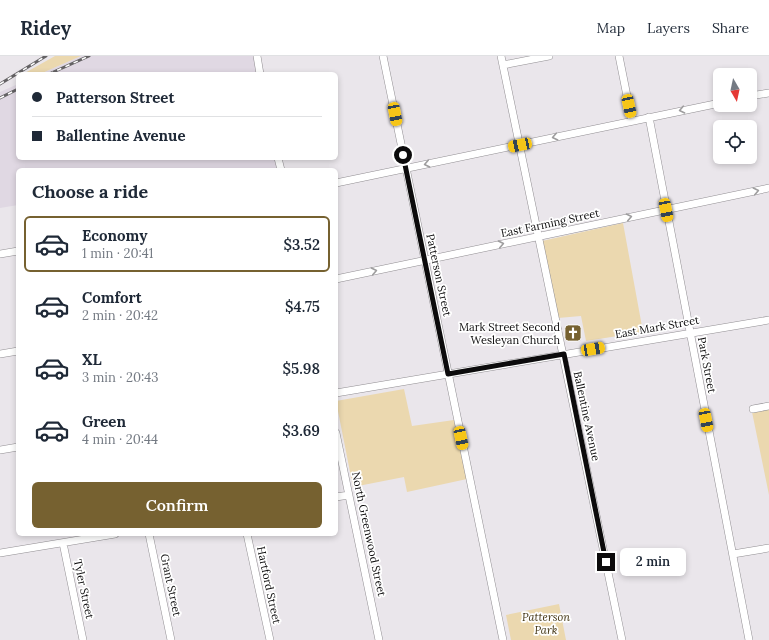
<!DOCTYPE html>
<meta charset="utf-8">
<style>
body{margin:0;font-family:Lora,serif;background:#f2f2f3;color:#1f2937;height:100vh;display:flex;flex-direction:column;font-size:15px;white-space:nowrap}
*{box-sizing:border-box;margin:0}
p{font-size:13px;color:#747a83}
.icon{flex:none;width:22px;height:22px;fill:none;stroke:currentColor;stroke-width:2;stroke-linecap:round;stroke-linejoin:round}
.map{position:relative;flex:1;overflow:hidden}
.side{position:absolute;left:16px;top:112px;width:322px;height:368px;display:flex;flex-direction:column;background:#fff;border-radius:6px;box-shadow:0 2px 6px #0003}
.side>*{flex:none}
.hud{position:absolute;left:16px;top:16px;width:322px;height:88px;border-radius:6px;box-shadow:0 2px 6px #0003;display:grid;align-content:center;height:88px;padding:0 16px;background:#fff}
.needle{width:26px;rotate:171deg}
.fabs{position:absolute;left:713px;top:12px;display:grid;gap:8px}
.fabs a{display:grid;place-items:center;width:44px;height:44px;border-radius:6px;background:#fff;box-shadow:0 2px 6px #0003;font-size:20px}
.end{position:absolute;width:18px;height:18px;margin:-9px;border:5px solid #0c0b0c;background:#fff;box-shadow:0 0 0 2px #fff}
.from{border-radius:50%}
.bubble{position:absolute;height:28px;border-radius:6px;background:#fff;box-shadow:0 2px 6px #0003;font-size:13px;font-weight:600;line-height:28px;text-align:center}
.car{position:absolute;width:12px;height:24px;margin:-12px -6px;border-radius:5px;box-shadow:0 0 3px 1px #0007;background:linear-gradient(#f5c518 24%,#345 0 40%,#f5c518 0 76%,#345 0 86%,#f5c518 0)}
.hud b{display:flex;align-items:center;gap:14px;height:38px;font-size:15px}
.hud b+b{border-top:1px solid #e0e1e3}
.hud i{width:10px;height:10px;background:#1f2937}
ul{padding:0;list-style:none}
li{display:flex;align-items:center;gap:12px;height:56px;margin:0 8px 6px;padding:0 8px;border:2px solid transparent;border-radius:6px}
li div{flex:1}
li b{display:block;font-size:15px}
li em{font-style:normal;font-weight:600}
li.current{border-color:#766130}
li>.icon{width:36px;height:36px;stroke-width:1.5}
h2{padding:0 16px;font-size:18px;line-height:48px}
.action{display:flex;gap:8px;margin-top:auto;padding:8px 16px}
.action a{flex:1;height:46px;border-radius:6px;background:#766130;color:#fff;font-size:16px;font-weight:600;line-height:46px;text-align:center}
header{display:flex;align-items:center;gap:24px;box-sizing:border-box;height:56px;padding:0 20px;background:#fff;border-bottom:1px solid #e0e1e3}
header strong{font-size:19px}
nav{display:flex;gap:22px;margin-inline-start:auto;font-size:14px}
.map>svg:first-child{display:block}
.built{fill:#e0d8e3}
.green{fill:#ebd8af}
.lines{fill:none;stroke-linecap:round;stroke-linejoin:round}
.minor-casing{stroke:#918e92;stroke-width:8}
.minor{stroke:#fff;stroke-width:7}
.rail-casing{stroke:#646264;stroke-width:3}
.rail{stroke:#fff;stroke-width:1.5;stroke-dasharray:4.5;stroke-linecap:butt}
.oneway{stroke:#9e9d9e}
.route{stroke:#0c0b0c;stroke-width:5}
.labels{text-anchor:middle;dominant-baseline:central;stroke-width:3.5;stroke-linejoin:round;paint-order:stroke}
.street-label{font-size:11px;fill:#0c0b0c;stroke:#fff}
.poi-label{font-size:11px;fill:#0c0b0c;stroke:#fff;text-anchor:end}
.park-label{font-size:11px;font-style:italic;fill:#413311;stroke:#fff}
</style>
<header>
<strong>Ridey</strong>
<nav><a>Map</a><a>Layers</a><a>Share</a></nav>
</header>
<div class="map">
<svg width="769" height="584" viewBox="0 0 769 584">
<rect width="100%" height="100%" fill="#eae6eb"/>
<!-- built -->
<path class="built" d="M 81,0 L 257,0 L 261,18 L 40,18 Z
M 18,28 L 18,102 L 279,102 L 281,114 L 18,114 L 18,149 L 0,152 L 0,36 Z"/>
<!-- green -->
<path class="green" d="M 55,0 L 81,0 L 40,18 L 23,18 Z
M 623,167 L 643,276 L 586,285 L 581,260 L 558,262 L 542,185 Z
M 404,333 L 412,370 L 454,364 L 467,423 L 407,436 L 404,421 L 353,431 L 336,345 Z
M 769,353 L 769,439 L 752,356 Z
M 559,548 L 566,584 L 511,584 L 506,559 Z"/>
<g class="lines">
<!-- minor casing -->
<g class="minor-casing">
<path id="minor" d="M 257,0 L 260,18
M 383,0 L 503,584
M 501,0 L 622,584
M 619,0 L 632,65
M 503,9 L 549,0
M 750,40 L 769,37
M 649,61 L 749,584
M 278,102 L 281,114
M 336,127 L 720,47
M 0,198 L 18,195
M 336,223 L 769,132
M 0,298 L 18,295
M 336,337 L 769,264
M 753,353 L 769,350
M 336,377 L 379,584
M 0,394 L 18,391
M 336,441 L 349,439
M 149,478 L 171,584
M 247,478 L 270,584
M 63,487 L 83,584
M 0,497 L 115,478
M 733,498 L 769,492"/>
</g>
<!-- minor -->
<use href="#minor" class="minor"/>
<!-- rail casing -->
<g class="rail-casing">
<path id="rail" d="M 49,18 L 89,0
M 0,28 L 46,0
M 0,42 L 18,33"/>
</g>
<!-- rail -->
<use href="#rail" class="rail"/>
</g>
<!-- one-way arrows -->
<defs><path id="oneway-chevron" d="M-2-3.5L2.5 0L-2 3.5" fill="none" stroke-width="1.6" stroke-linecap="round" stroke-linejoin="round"/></defs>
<g class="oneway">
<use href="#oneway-chevron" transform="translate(682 54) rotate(168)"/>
<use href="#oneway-chevron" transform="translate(555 81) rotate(168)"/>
<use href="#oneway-chevron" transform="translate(427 108) rotate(168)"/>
<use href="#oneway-chevron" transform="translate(756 135) rotate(-12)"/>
<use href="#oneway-chevron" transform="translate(629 161) rotate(-12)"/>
<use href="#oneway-chevron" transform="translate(501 188) rotate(-12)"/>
<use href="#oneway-chevron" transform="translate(374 215) rotate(-12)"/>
</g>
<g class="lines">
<!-- route -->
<path class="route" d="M 403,99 L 448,318 L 564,298 L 606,506"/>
</g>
<!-- icons -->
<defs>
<g id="church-square" transform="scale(0.9)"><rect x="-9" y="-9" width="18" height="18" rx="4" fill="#766130" stroke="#fff"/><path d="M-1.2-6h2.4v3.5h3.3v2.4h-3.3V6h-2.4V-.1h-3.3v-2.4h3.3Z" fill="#fff"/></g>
</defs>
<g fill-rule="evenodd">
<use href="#church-square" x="573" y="277"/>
</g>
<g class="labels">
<!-- street labels -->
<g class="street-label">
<text transform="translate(550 167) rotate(-12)">East Farming Street</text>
<text transform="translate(439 219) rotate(78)">Patterson Street</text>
<text transform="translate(657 271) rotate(-10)">East Mark Street</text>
<text transform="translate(707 309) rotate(79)">Park Street</text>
<text transform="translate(587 360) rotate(78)">Ballentine Avenue</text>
<text transform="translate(369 478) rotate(78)">North Greenwood Street</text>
<text transform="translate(171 529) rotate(78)">Grant Street</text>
<text transform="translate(269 529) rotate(78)">Hartford Street</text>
<text transform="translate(84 533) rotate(78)">Tyler Street</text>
</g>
<!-- poi labels -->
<g class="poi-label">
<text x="560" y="271">Mark Street Second<tspan x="560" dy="13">Wesleyan Church</tspan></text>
</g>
<!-- park labels -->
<g class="park-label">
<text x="546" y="561">Patterson<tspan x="546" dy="13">Park</tspan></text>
</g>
</g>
</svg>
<div class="fabs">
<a><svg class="needle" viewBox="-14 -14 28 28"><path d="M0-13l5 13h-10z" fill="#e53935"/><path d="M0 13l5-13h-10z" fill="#747a83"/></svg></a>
<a><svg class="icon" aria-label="locate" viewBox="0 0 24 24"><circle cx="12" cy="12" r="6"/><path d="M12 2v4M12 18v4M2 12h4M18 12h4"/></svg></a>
</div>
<i class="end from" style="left:403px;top:99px"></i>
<i class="end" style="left:606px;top:506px"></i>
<div class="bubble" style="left:620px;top:492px;width:66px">2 min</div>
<i class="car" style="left:629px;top:50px;rotate:168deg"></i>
<i class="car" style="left:395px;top:58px;rotate:169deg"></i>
<i class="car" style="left:520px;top:89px;rotate:258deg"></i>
<i class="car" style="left:666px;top:154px;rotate:169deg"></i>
<i class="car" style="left:593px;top:293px;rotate:80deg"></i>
<i class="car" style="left:706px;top:364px;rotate:169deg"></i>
<i class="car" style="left:461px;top:382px;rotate:168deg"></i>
<div class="hud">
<b><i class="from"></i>Patterson Street</b>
<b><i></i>Ballentine Avenue</b>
</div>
<section class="side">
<h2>Choose a ride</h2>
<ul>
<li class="current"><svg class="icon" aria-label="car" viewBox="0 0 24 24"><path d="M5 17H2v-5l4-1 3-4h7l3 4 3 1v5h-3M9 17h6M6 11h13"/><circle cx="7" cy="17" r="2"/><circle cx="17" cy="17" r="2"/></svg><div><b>Economy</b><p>1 min · 20:41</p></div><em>$3.52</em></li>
<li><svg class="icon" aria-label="car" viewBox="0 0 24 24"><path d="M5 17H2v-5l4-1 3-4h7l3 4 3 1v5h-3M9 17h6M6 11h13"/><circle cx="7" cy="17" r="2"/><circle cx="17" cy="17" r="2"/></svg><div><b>Comfort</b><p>2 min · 20:42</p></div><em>$4.75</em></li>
<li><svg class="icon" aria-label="car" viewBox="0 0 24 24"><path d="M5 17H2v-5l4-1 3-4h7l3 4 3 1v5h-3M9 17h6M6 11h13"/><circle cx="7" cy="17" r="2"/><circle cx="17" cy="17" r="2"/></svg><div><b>XL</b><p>3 min · 20:43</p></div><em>$5.98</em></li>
<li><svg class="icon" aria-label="car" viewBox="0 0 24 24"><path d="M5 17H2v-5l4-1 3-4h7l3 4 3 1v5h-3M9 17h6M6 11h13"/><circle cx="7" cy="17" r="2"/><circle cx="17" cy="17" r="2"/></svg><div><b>Green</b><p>4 min · 20:44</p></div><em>$3.69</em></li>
</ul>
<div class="action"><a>Confirm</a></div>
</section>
</div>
